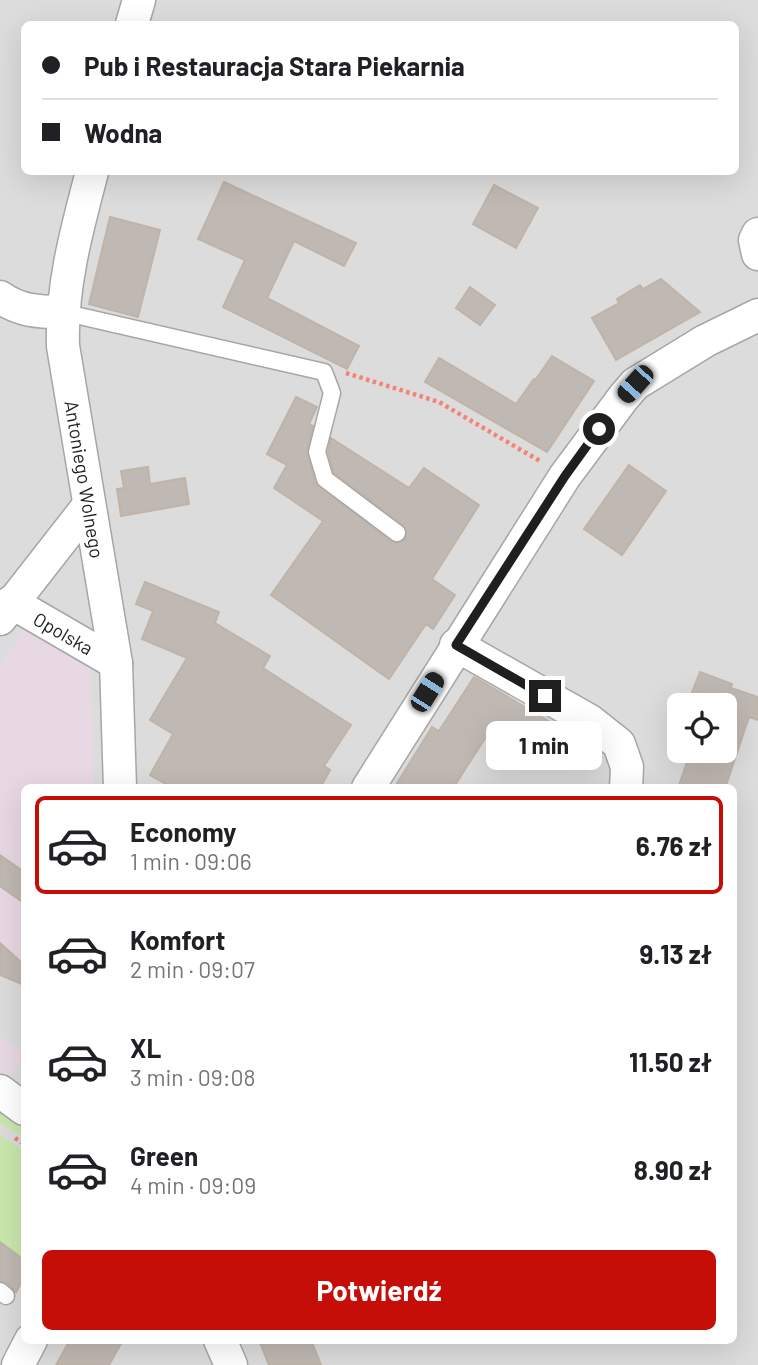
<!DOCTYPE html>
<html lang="pl">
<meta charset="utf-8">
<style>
body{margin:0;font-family:Barlow,sans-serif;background:#f6f6f6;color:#202124;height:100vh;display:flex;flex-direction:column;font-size:26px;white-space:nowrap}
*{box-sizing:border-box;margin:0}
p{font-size:23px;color:#757577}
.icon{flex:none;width:38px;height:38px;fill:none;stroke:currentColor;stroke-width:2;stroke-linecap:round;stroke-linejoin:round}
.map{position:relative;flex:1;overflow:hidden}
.panel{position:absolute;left:21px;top:784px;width:716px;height:560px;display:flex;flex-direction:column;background:#fff;border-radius:10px;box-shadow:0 7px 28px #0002}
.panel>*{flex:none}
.guide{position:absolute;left:21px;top:21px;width:718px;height:154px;border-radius:10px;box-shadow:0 7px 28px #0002;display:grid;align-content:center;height:154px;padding:0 21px;background:#fff}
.controls{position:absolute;left:667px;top:693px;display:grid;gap:14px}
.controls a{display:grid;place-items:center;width:70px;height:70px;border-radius:10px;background:#fff;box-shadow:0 7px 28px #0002;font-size:35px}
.end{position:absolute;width:32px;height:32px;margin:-16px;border:9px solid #1f1f1f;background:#fff;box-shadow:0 0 0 4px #fff}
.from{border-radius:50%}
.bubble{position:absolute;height:49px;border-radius:10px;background:#fff;box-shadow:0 7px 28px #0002;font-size:23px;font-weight:700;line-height:49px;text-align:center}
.car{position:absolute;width:21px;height:42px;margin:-21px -10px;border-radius:9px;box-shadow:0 0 5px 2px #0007;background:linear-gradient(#222 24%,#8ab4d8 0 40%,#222 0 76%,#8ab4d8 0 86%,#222 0)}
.guide b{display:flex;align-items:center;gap:24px;height:66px;font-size:26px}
.guide b+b{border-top:2px solid #e0e0e0}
.guide i{width:18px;height:18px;background:#202124}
ul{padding:12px 0 0;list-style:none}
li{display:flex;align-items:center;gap:21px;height:98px;margin:0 14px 10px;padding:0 7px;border:4px solid transparent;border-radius:10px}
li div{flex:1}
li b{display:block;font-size:26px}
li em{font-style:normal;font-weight:700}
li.on{border-color:#c50e08}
li>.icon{width:63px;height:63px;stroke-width:1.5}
.button{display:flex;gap:14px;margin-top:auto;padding:14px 21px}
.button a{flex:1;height:80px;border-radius:10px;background:#c50e08;color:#fff;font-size:28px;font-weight:700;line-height:80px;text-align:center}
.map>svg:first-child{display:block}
.residential{fill:#dddcdc;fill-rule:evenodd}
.industrial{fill:#e8d8e4}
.grass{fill:#c8e7ad}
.building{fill:#c0b8b2;stroke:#c0b3a8;stroke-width:2}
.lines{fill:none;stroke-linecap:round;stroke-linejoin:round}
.lane-casing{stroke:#a6a6a6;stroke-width:19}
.street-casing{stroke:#a6a6a6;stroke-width:35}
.path{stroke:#f48372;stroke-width:4.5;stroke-dasharray:3.5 3.5;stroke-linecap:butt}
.lane{stroke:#fff;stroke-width:16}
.street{stroke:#fff;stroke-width:32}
.route{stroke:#1f1f1f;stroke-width:9}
.labels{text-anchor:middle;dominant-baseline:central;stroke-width:5;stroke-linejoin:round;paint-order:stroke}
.street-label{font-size:19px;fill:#1f1f1f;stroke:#fff}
</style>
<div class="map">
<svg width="758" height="1365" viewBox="0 0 758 1365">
<rect width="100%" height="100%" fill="#efece5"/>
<!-- residential -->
<path class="residential" d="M 0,0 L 758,0 L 758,1365 L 0,1365 ZM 24,24 L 735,24 L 735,172 L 24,172 ZM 679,705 L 724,705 L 724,751 L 679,751 ZM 24,788 L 733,788 L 733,1340 L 24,1340 Z"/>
<!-- industrial -->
<path class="industrial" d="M 30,622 L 90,664 L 94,787 L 24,788 L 24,968 L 4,960 L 0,965 L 0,665 Z
M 0,1036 L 24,1054 L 11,1077 L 0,1069 Z"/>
<!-- grass -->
<path class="grass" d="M 0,1111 L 24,1127 L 24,1138 L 0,1123 Z
M 0,1135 L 24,1151 L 24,1260 L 0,1242 Z"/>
<!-- building -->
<path class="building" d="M 224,182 L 356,243 L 344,266 L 294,241 L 267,298 L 359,346 L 347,369 L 223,307 L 245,260 L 198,239 Z
M 494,185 L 538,208 L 516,248 L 473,224 Z
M 110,217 L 160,230 L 138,317 L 89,304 Z
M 661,279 L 700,312 L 616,360 L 592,318 L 619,303 L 617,299 L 640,285 L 643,289 Z
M 470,287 L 495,305 L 480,325 L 456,308 Z
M 552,356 L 594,381 L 547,452 L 425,382 L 439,358 L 516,404 L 534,379 L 536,379 Z
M 296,397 L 317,407 L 309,424 L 313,426 L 307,450 L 315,483 L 391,541 L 396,543 L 405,540 L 406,528 L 334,473 L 328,452 L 331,438 L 409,488 L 424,468 L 479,505 L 432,579 L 455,595 L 433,629 L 426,624 L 389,679 L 271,595 L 323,521 L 274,488 L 287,465 L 267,454 Z
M 629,465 L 666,491 L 622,555 L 584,529 Z
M 148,467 L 150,484 L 185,478 L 189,504 L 121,516 L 117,489 L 124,488 L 121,471 Z
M 145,582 L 219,612 L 215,623 L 270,656 L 263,668 L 351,725 L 324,766 L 330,770 L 320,788 L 173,788 L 150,775 L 173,734 L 150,720 L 187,658 L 142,639 L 153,611 L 136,604 Z
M 700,672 L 732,684 L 723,705 L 691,695 Z
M 474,677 L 574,736 L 561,758 L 497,720 L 453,788 L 394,788 L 432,727 L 439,731 Z
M 731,688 L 758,697 L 758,720 L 749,717 L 725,788 L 678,788 L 691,751 L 724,751 L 724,704 Z
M 0,855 L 24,872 L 24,903 L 0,886 Z
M 0,943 L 24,965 L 24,985 L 0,975 Z
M 0,1242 L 24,1260 L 24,1278 L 16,1292 L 7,1283 L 0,1281 Z
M 70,1340 L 123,1340 L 109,1365 L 56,1365 Z
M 259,1340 L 311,1340 L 321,1365 L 269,1365 Z"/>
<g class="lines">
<!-- lane casing -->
<g class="lane-casing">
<path id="lane" d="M 62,312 L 324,372 L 332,393 L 317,452 L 325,479 L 397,533
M 0,1291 L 6,1296"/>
</g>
<!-- street casing -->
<g class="street-casing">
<g id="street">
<path d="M 132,24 L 139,0"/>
<path id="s1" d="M 92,172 C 77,229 61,286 63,346 L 116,663 L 120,788"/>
<path d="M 758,234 L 755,240 L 758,254"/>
<path d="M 0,297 C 20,311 38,312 62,312"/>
<path id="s2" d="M 11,602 L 116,663"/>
<path d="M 0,619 L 89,505"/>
<path d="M 456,645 L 590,721 L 619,744 L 627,767 L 626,788"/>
<path d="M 368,788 L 565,476 L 623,398 L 635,384 L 705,341 L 758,315"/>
<path d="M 0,1091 L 24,1109"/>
<path d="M 220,1340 L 231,1365"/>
<path d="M 18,1365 L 31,1340"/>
</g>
</g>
<!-- path -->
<path class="path" d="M 346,373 L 439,402 L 540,461
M 15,1138 L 24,1144"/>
<!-- lane -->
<use href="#lane" class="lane"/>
<!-- street -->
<use href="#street" class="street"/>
</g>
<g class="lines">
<!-- route -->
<path class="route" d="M 545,696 L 456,645 L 565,476 L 599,429"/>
</g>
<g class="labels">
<!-- street labels -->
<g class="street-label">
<text stroke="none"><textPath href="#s1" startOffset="312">Antoniego Wolnego</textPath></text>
<text stroke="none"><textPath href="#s2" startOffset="61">Opolska</textPath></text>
</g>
</g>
</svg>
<div class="controls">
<a><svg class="icon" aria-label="locate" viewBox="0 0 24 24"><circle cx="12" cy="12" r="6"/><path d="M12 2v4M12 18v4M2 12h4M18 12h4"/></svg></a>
</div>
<i class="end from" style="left:599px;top:429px"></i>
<i class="end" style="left:545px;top:696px"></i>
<div class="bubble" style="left:486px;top:721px;width:116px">1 min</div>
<i class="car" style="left:635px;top:384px;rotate:222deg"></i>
<i class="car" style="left:427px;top:692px;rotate:32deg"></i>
<div class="guide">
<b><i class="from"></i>Pub i Restauracja Stara Piekarnia</b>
<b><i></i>Wodna</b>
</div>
<section class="panel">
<ul>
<li class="on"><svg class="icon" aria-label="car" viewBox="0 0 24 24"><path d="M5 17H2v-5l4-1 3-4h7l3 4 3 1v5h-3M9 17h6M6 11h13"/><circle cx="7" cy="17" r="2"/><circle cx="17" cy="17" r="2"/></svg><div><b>Economy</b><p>1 min · 09:06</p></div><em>6.76 zł</em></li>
<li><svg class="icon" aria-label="car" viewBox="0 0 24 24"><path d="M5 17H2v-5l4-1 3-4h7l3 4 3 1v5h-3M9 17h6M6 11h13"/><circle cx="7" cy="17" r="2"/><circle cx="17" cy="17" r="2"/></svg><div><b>Komfort</b><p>2 min · 09:07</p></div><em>9.13 zł</em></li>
<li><svg class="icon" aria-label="car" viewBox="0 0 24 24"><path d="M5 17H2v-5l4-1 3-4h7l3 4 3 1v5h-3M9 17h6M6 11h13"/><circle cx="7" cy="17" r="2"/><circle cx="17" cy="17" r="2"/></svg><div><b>XL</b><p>3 min · 09:08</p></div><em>11.50 zł</em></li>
<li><svg class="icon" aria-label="car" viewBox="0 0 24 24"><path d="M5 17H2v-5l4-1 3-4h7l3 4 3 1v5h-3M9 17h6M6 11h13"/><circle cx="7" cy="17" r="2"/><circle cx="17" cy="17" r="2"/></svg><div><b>Green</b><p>4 min · 09:09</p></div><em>8.90 zł</em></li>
</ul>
<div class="button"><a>Potwierdź</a></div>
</section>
</div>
